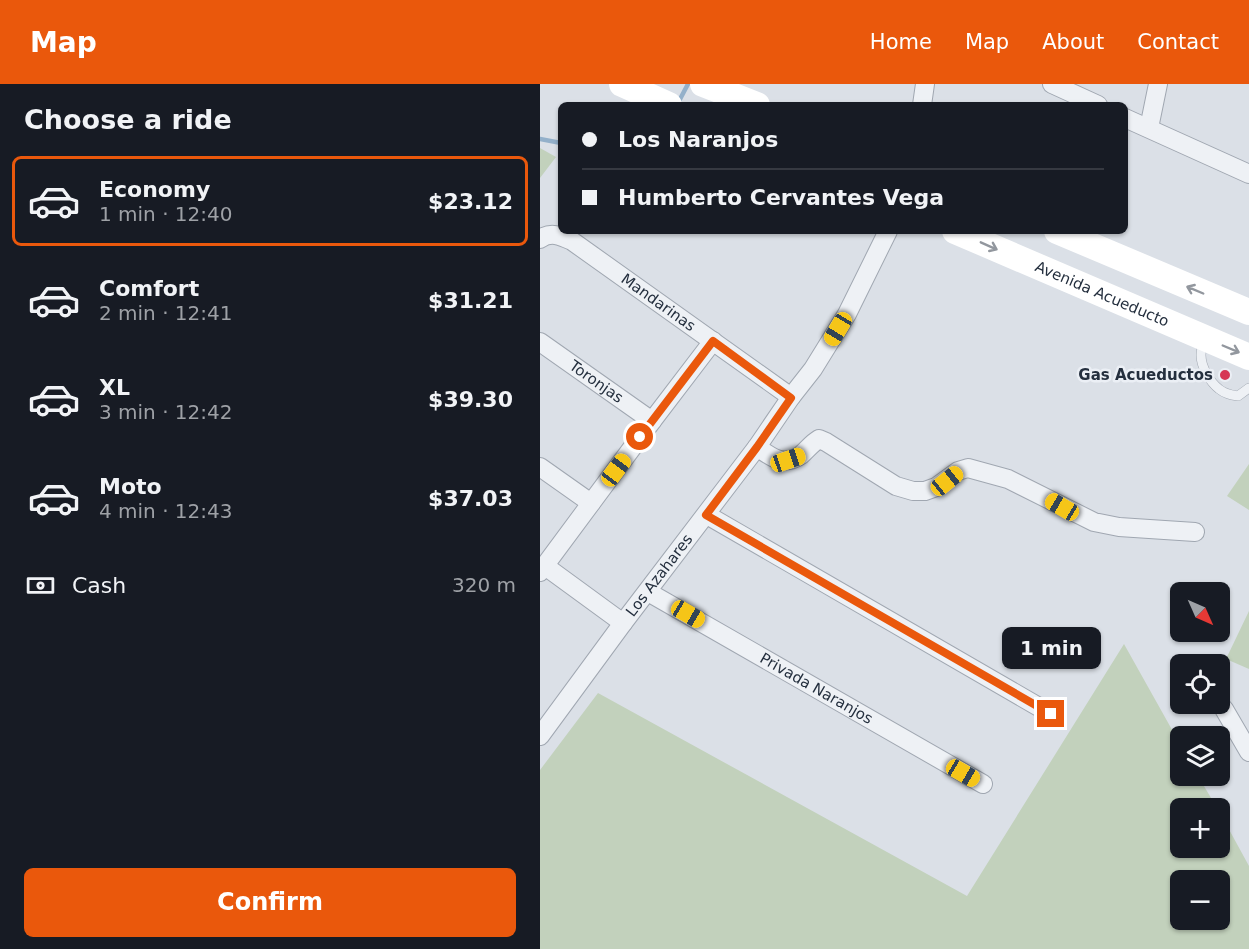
<!DOCTYPE html>
<meta charset="utf-8">
<style>
body{margin:0;font-family:"DejaVu Sans",sans-serif;background:#242831;color:#f1f3f6;height:100vh;display:flex;flex-direction:column;font-size:22px;white-space:nowrap}
*{box-sizing:border-box;margin:0}
p{font-size:20px;color:#9ea1a6}
.icon{flex:none;width:33px;height:33px;fill:none;stroke:currentColor;stroke-width:2;stroke-linecap:round;stroke-linejoin:round}
.map{position:relative;flex:1;overflow:hidden}
.sheet{display:flex;flex-direction:column;background:#171b24;width:540px}
.sheet>*{flex:none}
.banner{position:absolute;left:18px;top:18px;width:570px;height:132px;border-radius:9px;box-shadow:0 2px 4px #0004;display:grid;align-content:center;height:132px;padding:0 24px;background:#171b24}
.needle{width:39px;rotate:135deg}
.fabs{position:absolute;left:630px;top:498px;display:grid;gap:12px}
.fabs a{display:grid;place-items:center;width:60px;height:60px;border-radius:9px;background:#171b24;box-shadow:0 2px 4px #0004;font-size:30px}
.end{position:absolute;width:27px;height:27px;margin:-14px;border:8px solid #ea580c;background:#fff;box-shadow:0 0 0 3px #fff}
.from{border-radius:50%}
.bubble{position:absolute;height:42px;border-radius:9px;background:#171b24;box-shadow:0 2px 4px #0004;font-size:20px;font-weight:700;line-height:42px;text-align:center}
.car{position:absolute;width:18px;height:36px;margin:-18px -9px;border-radius:8px;box-shadow:0 0 4px 2px #0007;background:linear-gradient(#f5c518 24%,#345 0 40%,#f5c518 0 76%,#345 0 86%,#f5c518 0)}
.banner b{display:flex;align-items:center;gap:21px;height:57px;font-size:22px}
.banner b+b{border-top:2px solid #363941}
.banner i{width:15px;height:15px;background:#f1f3f6}
ul{padding:0;list-style:none}
li{display:flex;align-items:center;gap:18px;height:90px;margin:0 12px 9px;padding:0 12px;border:3px solid transparent;border-radius:9px}
li div{flex:1}
li b{display:block;font-size:22px}
li em{font-style:normal;font-weight:700}
li.on{border-color:#ea580c}
li>.icon{width:54px;height:54px;stroke-width:1.5}
h2{padding:0 24px;font-size:27px;line-height:72px}
.pay{display:flex;align-items:center;gap:15px;height:66px;padding:0 24px;font-size:22px}
.pay p{margin-inline-start:auto}
.button{display:flex;gap:12px;margin-top:auto;padding:12px 24px}
.button a{flex:1;height:69px;border-radius:9px;background:#ea580c;color:#fff;font-size:24px;font-weight:700;line-height:69px;text-align:center}
header{display:flex;align-items:center;gap:36px;box-sizing:border-box;height:84px;padding:0 30px;background:#ea580c;color:#fff}
header strong{font-size:28px}
nav{display:flex;gap:33px;margin-inline-start:auto;font-size:21px}
main{display:flex;flex:1;min-height:0}
.map>svg:first-child{display:block}
.green{fill:#c2d1bc;fill-rule:evenodd}
.lines{fill:none;stroke-linecap:round;stroke-linejoin:round}
.stream{stroke:#93b0ca;stroke-width:4.5}
.lane-casing{stroke:#a0a7b1;stroke-width:10}
.street-casing{stroke:#a0a7b1;stroke-width:20}
.lane{stroke:#eef1f5;stroke-width:9}
.street{stroke:#eef1f5;stroke-width:18}
.secondary{stroke:#fff;stroke-width:26}
.oneway{stroke:#92979e}
.route{stroke:#ea580c;stroke-width:8}
.poi-dot{fill:#d63655;stroke:#ebeff5;stroke-width:2}
.labels{text-anchor:middle;dominant-baseline:central;stroke-width:5;stroke-linejoin:round;paint-order:stroke}
.street-label{font-size:15px;fill:#242f3e;stroke:#ebeff5}
.poi-label{font-size:15px;font-weight:bold;fill:#242f3e;stroke:#ebeff5;text-anchor:end}
</style>
<header>
<strong>Map</strong>
<nav><a>Home</a><a>Map</a><a>About</a><a>Contact</a></nav>
</header>
<main>
<section class="sheet">
<h2>Choose a ride</h2>
<ul>
<li class="on"><svg class="icon" aria-label="car" viewBox="0 0 24 24"><path d="M5 17H2v-5l4-1 3-4h7l3 4 3 1v5h-3M9 17h6M6 11h13"/><circle cx="7" cy="17" r="2"/><circle cx="17" cy="17" r="2"/></svg><div><b>Economy</b><p>1 min · 12:40</p></div><em>$23.12</em></li>
<li><svg class="icon" aria-label="car" viewBox="0 0 24 24"><path d="M5 17H2v-5l4-1 3-4h7l3 4 3 1v5h-3M9 17h6M6 11h13"/><circle cx="7" cy="17" r="2"/><circle cx="17" cy="17" r="2"/></svg><div><b>Comfort</b><p>2 min · 12:41</p></div><em>$31.21</em></li>
<li><svg class="icon" aria-label="car" viewBox="0 0 24 24"><path d="M5 17H2v-5l4-1 3-4h7l3 4 3 1v5h-3M9 17h6M6 11h13"/><circle cx="7" cy="17" r="2"/><circle cx="17" cy="17" r="2"/></svg><div><b>XL</b><p>3 min · 12:42</p></div><em>$39.30</em></li>
<li><svg class="icon" aria-label="car" viewBox="0 0 24 24"><path d="M5 17H2v-5l4-1 3-4h7l3 4 3 1v5h-3M9 17h6M6 11h13"/><circle cx="7" cy="17" r="2"/><circle cx="17" cy="17" r="2"/></svg><div><b>Moto</b><p>4 min · 12:43</p></div><em>$37.03</em></li>
</ul>
<div class="pay"><svg class="icon" aria-label="cash" viewBox="0 0 24 24"><path d="M3 7h18v10H3z"/><circle cx="12" cy="12" r="2"/></svg>Cash<p>320 m</p></div>
<div class="button"><a>Confirm</a></div>
</section>
<div class="map">
<svg width="709" height="865" viewBox="0 0 709 865">
<rect width="100%" height="100%" fill="#dbe0e7"/>
<!-- green -->
<path class="green" d="M 0,64 L 16,73 L 0,94 Z
M 709,380 L 709,426 L 687,412 Z
M 709,527 L 709,585 L 686,575 Z
M 584,560 L 640,660 L 640,692 L 658,692 L 677,724 L 640,724 L 640,764 L 680,764 L 680,729 L 709,782 L 709,865 L 0,865 L 0,686 L 58,609 L 427,812 ZM 680,796 L 680,836 L 640,836 L 640,796 Z"/>
<g class="lines">
<!-- stream -->
<path class="stream" d="M 138,19 L 148,0
M 0,55 L 21,59"/>
<!-- lane casing -->
<g class="lane-casing">
<path id="lane" d="M 663,256 C 663,260 661,266 661,271 C 661,283 670,298 679,305 C 685,310 691,311 698,312 L 709,304"/>
</g>
<!-- street casing -->
<g class="street-casing">
<g id="street">
<path d="M 512,0 L 558,21"/>
<path d="M 382,21 L 385,0"/>
<path d="M 585,34 L 709,90"/>
<path d="M 609,44 L 618,0"/>
<path id="s1" d="M 0,155 C 11,147 21,152 32,157 L 251,313"/>
<path id="s2" d="M 0,258 L 112,337"/>
<path d="M 217,363 C 231,373 243,383 261,371 C 267,366 272,359 279,355 L 286,358 L 356,402 L 373,407 L 385,407 L 396,403 L 418,387 L 428,384 L 468,395 L 554,438 L 579,443 L 655,448"/>
<path d="M 0,383 L 51,419"/>
<path d="M 167,431 L 511,630"/>
<path d="M 5,482 L 83,539"/>
<path d="M 0,488 L 112,337 L 173,257"/>
<path id="s3" d="M 108,508 L 443,700"/>
<path d="M 684,625 L 709,668"/>
<path id="s4" d="M 0,652 L 83,539 L 217,363 L 251,313 L 273,285 L 307,230 L 348,147"/>
</g>
</g>
<!-- lane -->
<use href="#lane" class="lane"/>
<!-- street -->
<use href="#street" class="street"/>
<!-- secondary -->
<g class="secondary">
<path d="M 82,0 L 129,21"/>
<path d="M 163,0 L 217,21"/>
<path id="s5" d="M 415,147 L 709,273"/>
<path d="M 517,147 L 709,228"/>
</g>
</g>
<!-- one-way arrows -->
<defs><path id="oneway-shaft" d="M-6 0H5M1.5-3L5.5 0L1.5 3" fill="none" stroke-width="1.6" stroke-linecap="round" stroke-linejoin="round" transform="scale(1.5)"/></defs>
<g class="oneway">
<use href="#oneway-shaft" transform="translate(449 162) rotate(24)"/>
<use href="#oneway-shaft" transform="translate(655 206) rotate(-157)"/>
<use href="#oneway-shaft" transform="translate(691 265) rotate(23)"/>
</g>
<g class="lines">
<!-- route -->
<path class="route" d="M 100,353 L 173,257 L 251,314 L 217,363 L 166,431 L 511,630"/>
</g>
<!-- markers -->
<circle class="poi-dot" cx="685" cy="291" r="6"/>
<g class="labels">
<!-- street labels -->
<g class="street-label">
<text stroke="none"><textPath href="#s5" startOffset="160">Avenida Acueducto</textPath></text>
<text stroke="none"><textPath href="#s1" startOffset="140">Mandarinas</textPath></text>
<text stroke="none"><textPath href="#s2" startOffset="69">Toronjas</textPath></text>
<text stroke="none"><textPath href="#s4" startOffset="200">Los Azahares</textPath></text>
<text stroke="none"><textPath href="#s3" startOffset="194">Privada Naranjos</textPath></text>
</g>
<!-- poi labels -->
<g class="poi-label">
<text x="673" y="291">Gas Acueductos</text>
</g>
</g>
</svg>
<div class="fabs">
<a><svg class="needle" viewBox="-14 -14 28 28"><path d="M0-13l5 13h-10z" fill="#e53935"/><path d="M0 13l5-13h-10z" fill="#9ea1a6"/></svg></a>
<a><svg class="icon" aria-label="locate" viewBox="0 0 24 24"><circle cx="12" cy="12" r="6"/><path d="M12 2v4M12 18v4M2 12h4M18 12h4"/></svg></a>
<a><svg class="icon" aria-label="layers" viewBox="0 0 24 24"><path d="M12 4l9 5-9 5-9-5zM3 14l9 5 9-5"/></svg></a>
<a>+</a>
<a>−</a>
</div>
<i class="end from" style="left:100px;top:353px"></i>
<i class="end" style="left:511px;top:630px"></i>
<div class="bubble" style="left:462px;top:543px;width:99px">1 min</div>
<i class="car" style="left:298px;top:245px;rotate:211deg"></i>
<i class="car" style="left:248px;top:376px;rotate:71deg"></i>
<i class="car" style="left:76px;top:386px;rotate:37deg"></i>
<i class="car" style="left:407px;top:397px;rotate:51deg"></i>
<i class="car" style="left:522px;top:423px;rotate:300deg"></i>
<i class="car" style="left:148px;top:530px;rotate:120deg"></i>
<i class="car" style="left:423px;top:689px;rotate:120deg"></i>
<div class="banner">
<b><i class="from"></i>Los Naranjos</b>
<b><i></i>Humberto Cervantes Vega</b>
</div>
</div>
</main>
